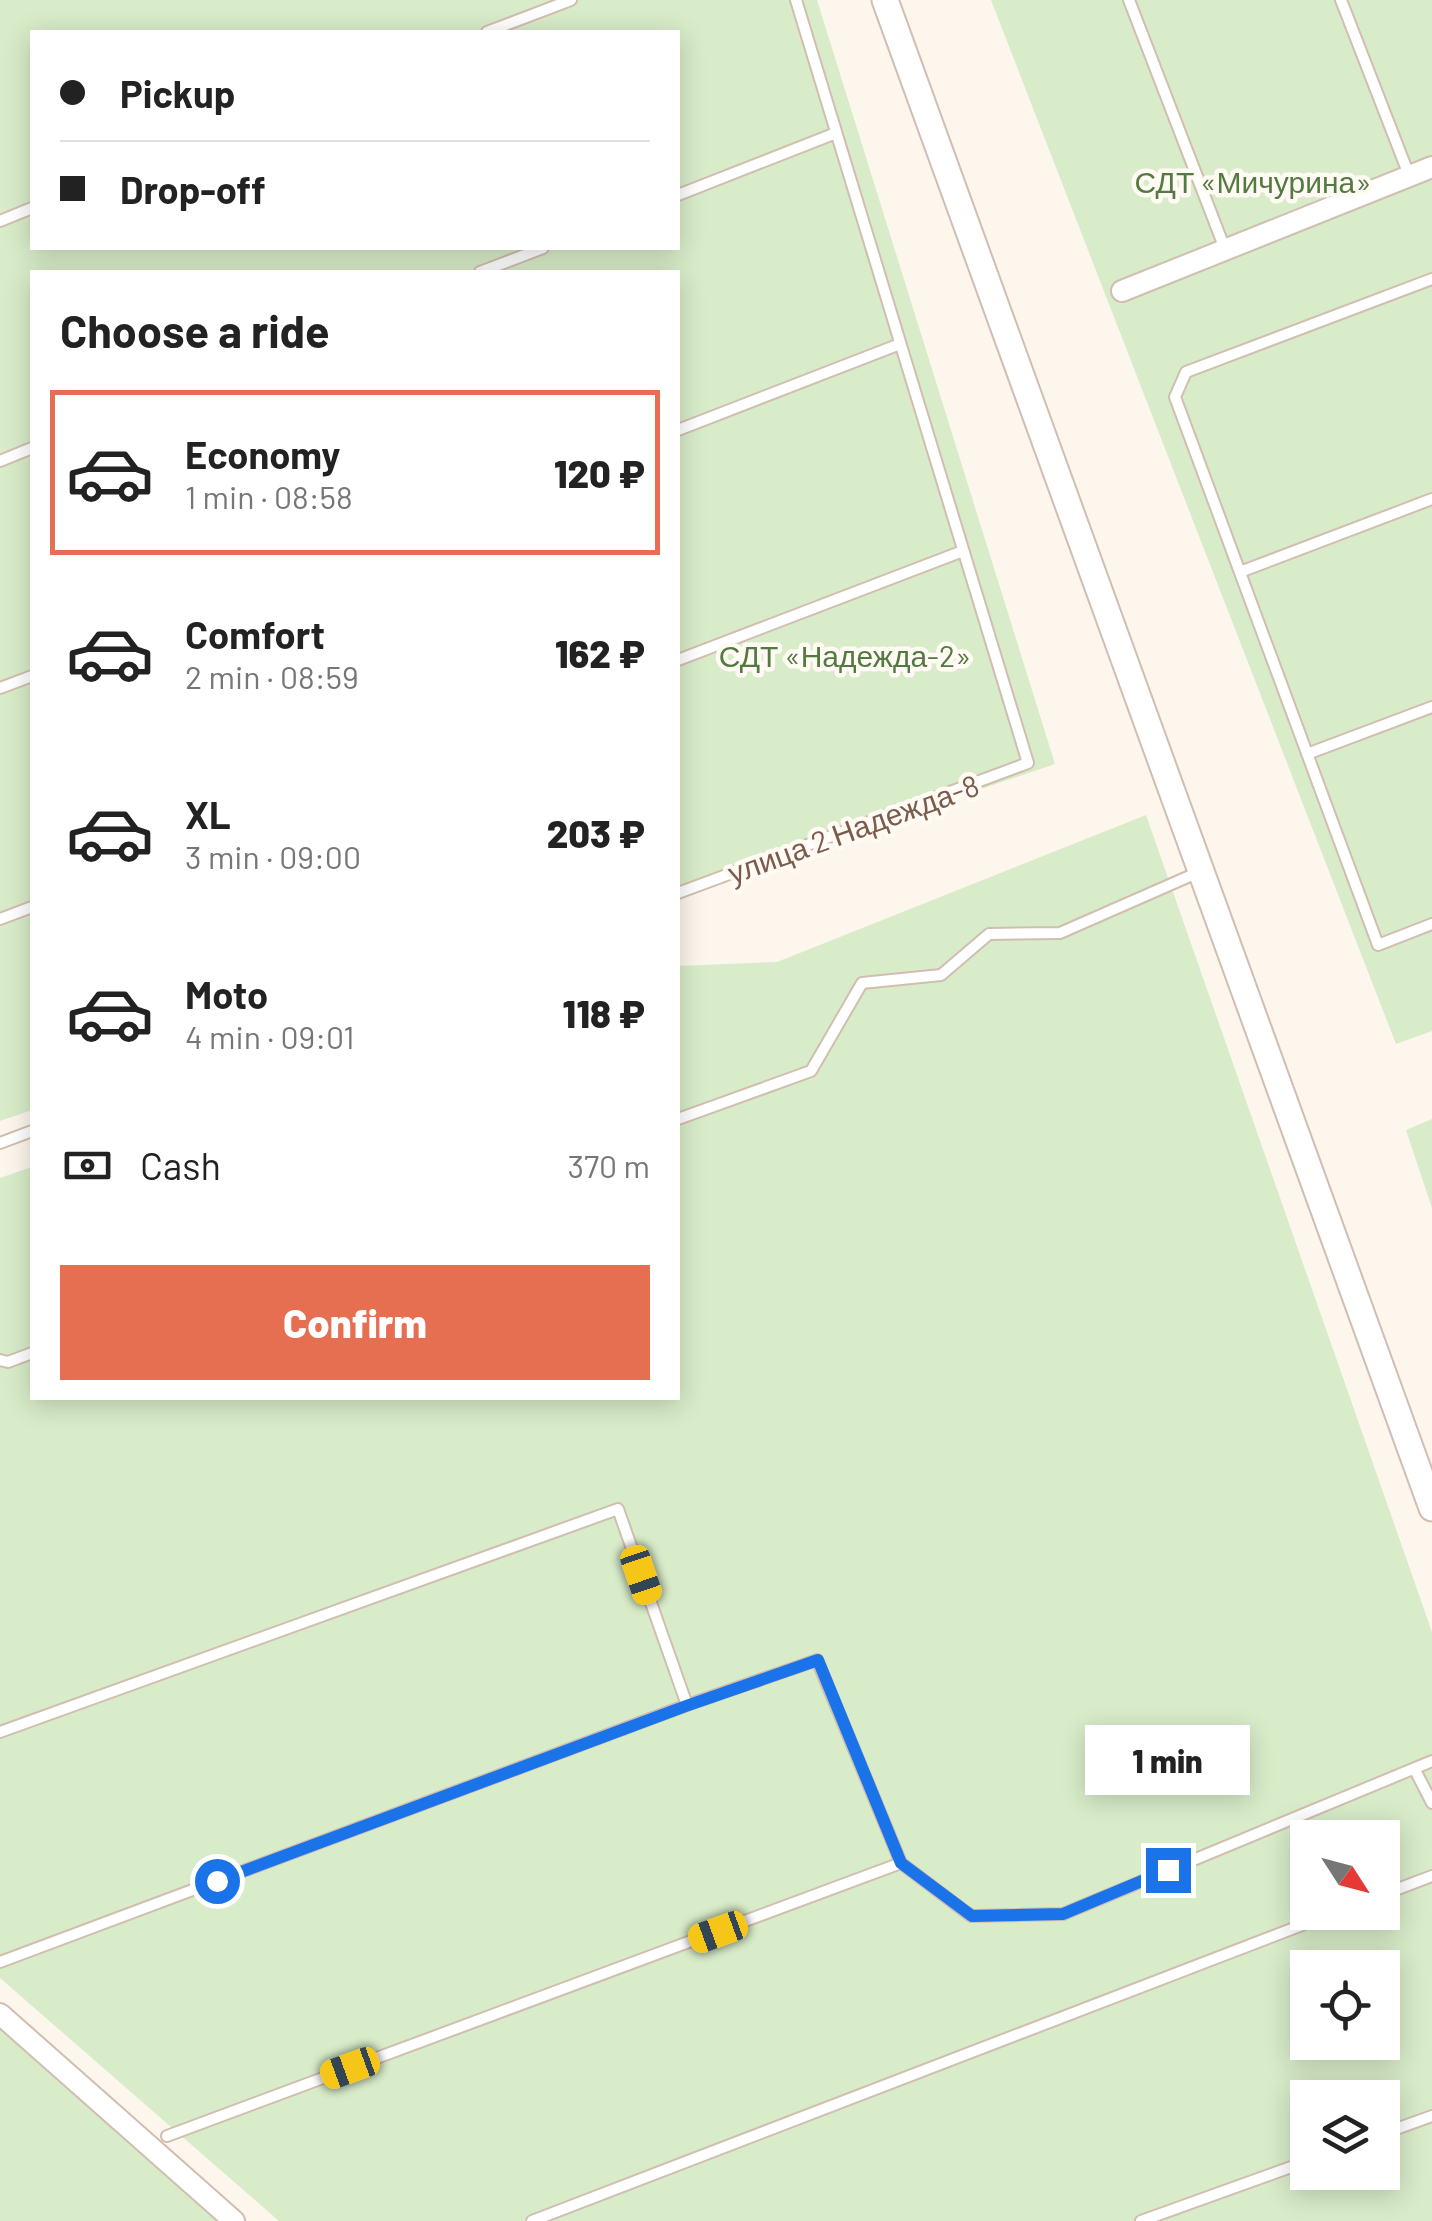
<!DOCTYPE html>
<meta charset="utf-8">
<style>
body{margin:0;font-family:Barlow,sans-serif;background:#f2f2f2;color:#222;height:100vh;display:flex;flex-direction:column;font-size:38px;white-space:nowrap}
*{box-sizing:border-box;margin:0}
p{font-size:32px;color:#767676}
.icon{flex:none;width:55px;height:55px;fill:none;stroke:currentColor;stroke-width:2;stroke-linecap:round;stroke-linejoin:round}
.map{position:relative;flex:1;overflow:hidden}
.drawer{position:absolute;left:30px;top:270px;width:650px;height:1130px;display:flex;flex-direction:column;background:#fff;border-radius:0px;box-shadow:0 5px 25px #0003}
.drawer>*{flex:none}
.hud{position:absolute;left:30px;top:30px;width:650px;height:220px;border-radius:0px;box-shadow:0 5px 25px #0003;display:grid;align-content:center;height:220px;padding:0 30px;background:#fff}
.needle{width:65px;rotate:126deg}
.controls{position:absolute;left:1290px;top:1820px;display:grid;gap:20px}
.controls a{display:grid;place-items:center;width:110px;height:110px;border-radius:0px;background:#fff;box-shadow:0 5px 25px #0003;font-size:50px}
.end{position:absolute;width:45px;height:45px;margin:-22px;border:12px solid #1a73e8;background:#fff;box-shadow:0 0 0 5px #fff}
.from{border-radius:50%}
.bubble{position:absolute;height:70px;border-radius:0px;background:#fff;box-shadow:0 5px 25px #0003;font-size:32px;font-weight:800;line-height:70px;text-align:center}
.car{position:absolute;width:30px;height:60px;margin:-30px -15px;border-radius:12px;box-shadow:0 0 8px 2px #0007;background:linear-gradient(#f5c518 24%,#345 0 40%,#f5c518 0 76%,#345 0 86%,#f5c518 0)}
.hud b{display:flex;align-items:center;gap:35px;height:95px;font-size:38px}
.hud b+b{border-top:2px solid #e0e0e0}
.hud i{width:25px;height:25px;background:#222}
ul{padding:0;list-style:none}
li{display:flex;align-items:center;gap:30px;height:165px;margin:0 20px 15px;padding:0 10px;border:5px solid transparent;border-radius:0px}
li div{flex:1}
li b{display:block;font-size:38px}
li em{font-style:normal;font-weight:800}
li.active{border-color:#e76f51}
li>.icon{width:90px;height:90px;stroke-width:1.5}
h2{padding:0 30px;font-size:45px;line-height:120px}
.pay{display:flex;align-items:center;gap:25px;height:110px;padding:0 30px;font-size:38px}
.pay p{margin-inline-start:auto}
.action{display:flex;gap:20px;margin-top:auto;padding:20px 30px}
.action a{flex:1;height:115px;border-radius:0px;background:#e76f51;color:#fff;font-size:40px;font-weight:800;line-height:115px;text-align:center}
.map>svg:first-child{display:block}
.green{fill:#d8ecc9;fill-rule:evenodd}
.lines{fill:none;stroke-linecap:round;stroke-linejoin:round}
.service-casing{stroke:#d1beb0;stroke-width:14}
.minor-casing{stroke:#d1beb0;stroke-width:24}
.tertiary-casing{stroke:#d1beb0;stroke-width:29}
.service{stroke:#fff;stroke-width:10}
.minor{stroke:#fff;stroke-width:20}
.tertiary{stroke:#fff;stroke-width:25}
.route{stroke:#1a73e8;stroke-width:12}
.labels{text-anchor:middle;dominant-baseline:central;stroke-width:9;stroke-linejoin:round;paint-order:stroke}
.park-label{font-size:30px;fill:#537a41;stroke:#fffaf3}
.street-label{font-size:30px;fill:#7a5c4d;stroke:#fffaf3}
</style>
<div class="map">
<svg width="1432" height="2221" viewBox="0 0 1432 2221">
<rect width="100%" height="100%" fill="#fdf6ec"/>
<!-- green -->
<path class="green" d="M 0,0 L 817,0 L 1055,764 L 678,892 L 678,272 L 32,272 L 32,1110 L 0,1121 ZM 32,32 L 678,32 L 678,248 L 32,248 Z
M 991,0 L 1432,0 L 1432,1031 L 1396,1044 Z
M 1146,815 L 1432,1632 L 1432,2221 L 279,2221 L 0,1978 L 0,1178 L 32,1167 L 32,1398 L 678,1398 L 678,966 L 777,962 ZM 1308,1838 L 1382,1838 L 1382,1912 L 1308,1912 ZM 1308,1968 L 1382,1968 L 1382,2042 L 1308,2042 ZM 1308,2098 L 1382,2098 L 1382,2172 L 1308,2172 Z
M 1432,1119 L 1432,1208 L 1406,1130 Z
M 0,2021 L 230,2221 L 0,2221 Z"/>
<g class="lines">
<!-- service casing -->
<g class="service-casing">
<path id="service" d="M 1129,0 L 1225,249
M 1341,0 L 1409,175
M 487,32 L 571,0
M 678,195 L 836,133
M 0,221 L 32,208
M 480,272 L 543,248
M 1432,279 L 1186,372 L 1175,397 L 1378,945 L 1432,924
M 678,430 L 900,344
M 0,461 L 32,448
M 1240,572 L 1432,499
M 678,660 L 963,551
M 0,688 L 32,676
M 1307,754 L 1432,707
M 678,893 L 1028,763 L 796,0
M 0,919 L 32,907
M 678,1119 L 811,1071 L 862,983 L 941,975 L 989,934 L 1060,933 L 1199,872
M 0,1143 L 32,1131
M 0,1360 L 8,1362 L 32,1353
M 0,1732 L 618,1509 L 687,1705 L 817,1660 L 901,1863 L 971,1916 L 1063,1914 L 1432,1761
M 1415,1770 L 1432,1803
M 1382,1895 L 1432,1876
M 0,1962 L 687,1705
M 1382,2134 L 1432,2116
M 167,2136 L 901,1863
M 532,2221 L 1336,1912
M 1141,2221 L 1308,2161"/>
</g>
<!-- minor casing -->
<g class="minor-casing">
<path id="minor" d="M 1122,291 L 1432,167
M 0,2014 L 234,2221"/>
</g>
<!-- tertiary casing -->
<g class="tertiary-casing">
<path id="tertiary" d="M 885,0 L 1432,1508"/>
</g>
<!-- service -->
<use href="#service" class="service"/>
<!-- minor -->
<use href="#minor" class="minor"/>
<!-- tertiary -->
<use href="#tertiary" class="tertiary"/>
</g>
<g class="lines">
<!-- route -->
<path class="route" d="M 217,1881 L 686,1706 L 818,1660 L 901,1863 L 972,1916 L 1063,1914 L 1168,1870"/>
</g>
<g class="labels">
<!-- park labels -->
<g class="park-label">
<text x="1253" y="181">СДТ «Мичурина»</text>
<text x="845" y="655">СДТ «Надежда-2»</text>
</g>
<!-- street labels -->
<g class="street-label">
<text transform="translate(853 828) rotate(-20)">улица 2 Надежда-8</text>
</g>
</g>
</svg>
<div class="controls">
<a><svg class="needle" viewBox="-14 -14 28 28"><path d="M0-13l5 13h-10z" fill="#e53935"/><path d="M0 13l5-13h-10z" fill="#767676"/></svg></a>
<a><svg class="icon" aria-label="locate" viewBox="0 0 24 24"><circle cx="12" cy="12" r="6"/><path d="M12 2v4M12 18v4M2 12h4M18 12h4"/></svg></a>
<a><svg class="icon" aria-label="layers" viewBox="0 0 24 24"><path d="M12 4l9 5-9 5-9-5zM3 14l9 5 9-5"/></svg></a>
</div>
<i class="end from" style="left:217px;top:1881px"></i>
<i class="end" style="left:1168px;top:1870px"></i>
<div class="bubble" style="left:1085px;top:1725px;width:165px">1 min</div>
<i class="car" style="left:641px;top:1575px;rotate:161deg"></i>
<i class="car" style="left:718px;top:1932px;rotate:250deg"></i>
<i class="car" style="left:350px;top:2068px;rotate:250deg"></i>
<div class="hud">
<b><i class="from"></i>Pickup</b>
<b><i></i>Drop-off</b>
</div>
<section class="drawer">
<h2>Choose a ride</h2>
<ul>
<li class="active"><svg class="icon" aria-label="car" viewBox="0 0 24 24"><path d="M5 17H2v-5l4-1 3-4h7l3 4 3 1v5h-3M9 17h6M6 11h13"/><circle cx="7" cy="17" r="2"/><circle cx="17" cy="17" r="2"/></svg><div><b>Economy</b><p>1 min · 08:58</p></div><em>120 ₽</em></li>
<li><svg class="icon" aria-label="car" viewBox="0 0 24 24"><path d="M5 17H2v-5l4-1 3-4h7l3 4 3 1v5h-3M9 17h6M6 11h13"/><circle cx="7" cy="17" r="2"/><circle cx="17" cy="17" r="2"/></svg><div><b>Comfort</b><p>2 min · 08:59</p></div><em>162 ₽</em></li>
<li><svg class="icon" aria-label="car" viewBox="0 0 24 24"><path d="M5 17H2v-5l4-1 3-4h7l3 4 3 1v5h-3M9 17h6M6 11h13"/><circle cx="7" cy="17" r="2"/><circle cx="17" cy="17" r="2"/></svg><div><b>XL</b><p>3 min · 09:00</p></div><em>203 ₽</em></li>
<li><svg class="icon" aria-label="car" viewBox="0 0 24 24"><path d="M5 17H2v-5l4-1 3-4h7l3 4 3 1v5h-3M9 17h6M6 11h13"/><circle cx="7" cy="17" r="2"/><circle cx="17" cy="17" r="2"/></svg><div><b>Moto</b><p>4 min · 09:01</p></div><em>118 ₽</em></li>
</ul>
<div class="pay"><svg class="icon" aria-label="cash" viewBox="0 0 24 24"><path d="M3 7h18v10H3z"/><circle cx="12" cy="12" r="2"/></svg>Cash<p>370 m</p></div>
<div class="action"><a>Confirm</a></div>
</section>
</div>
